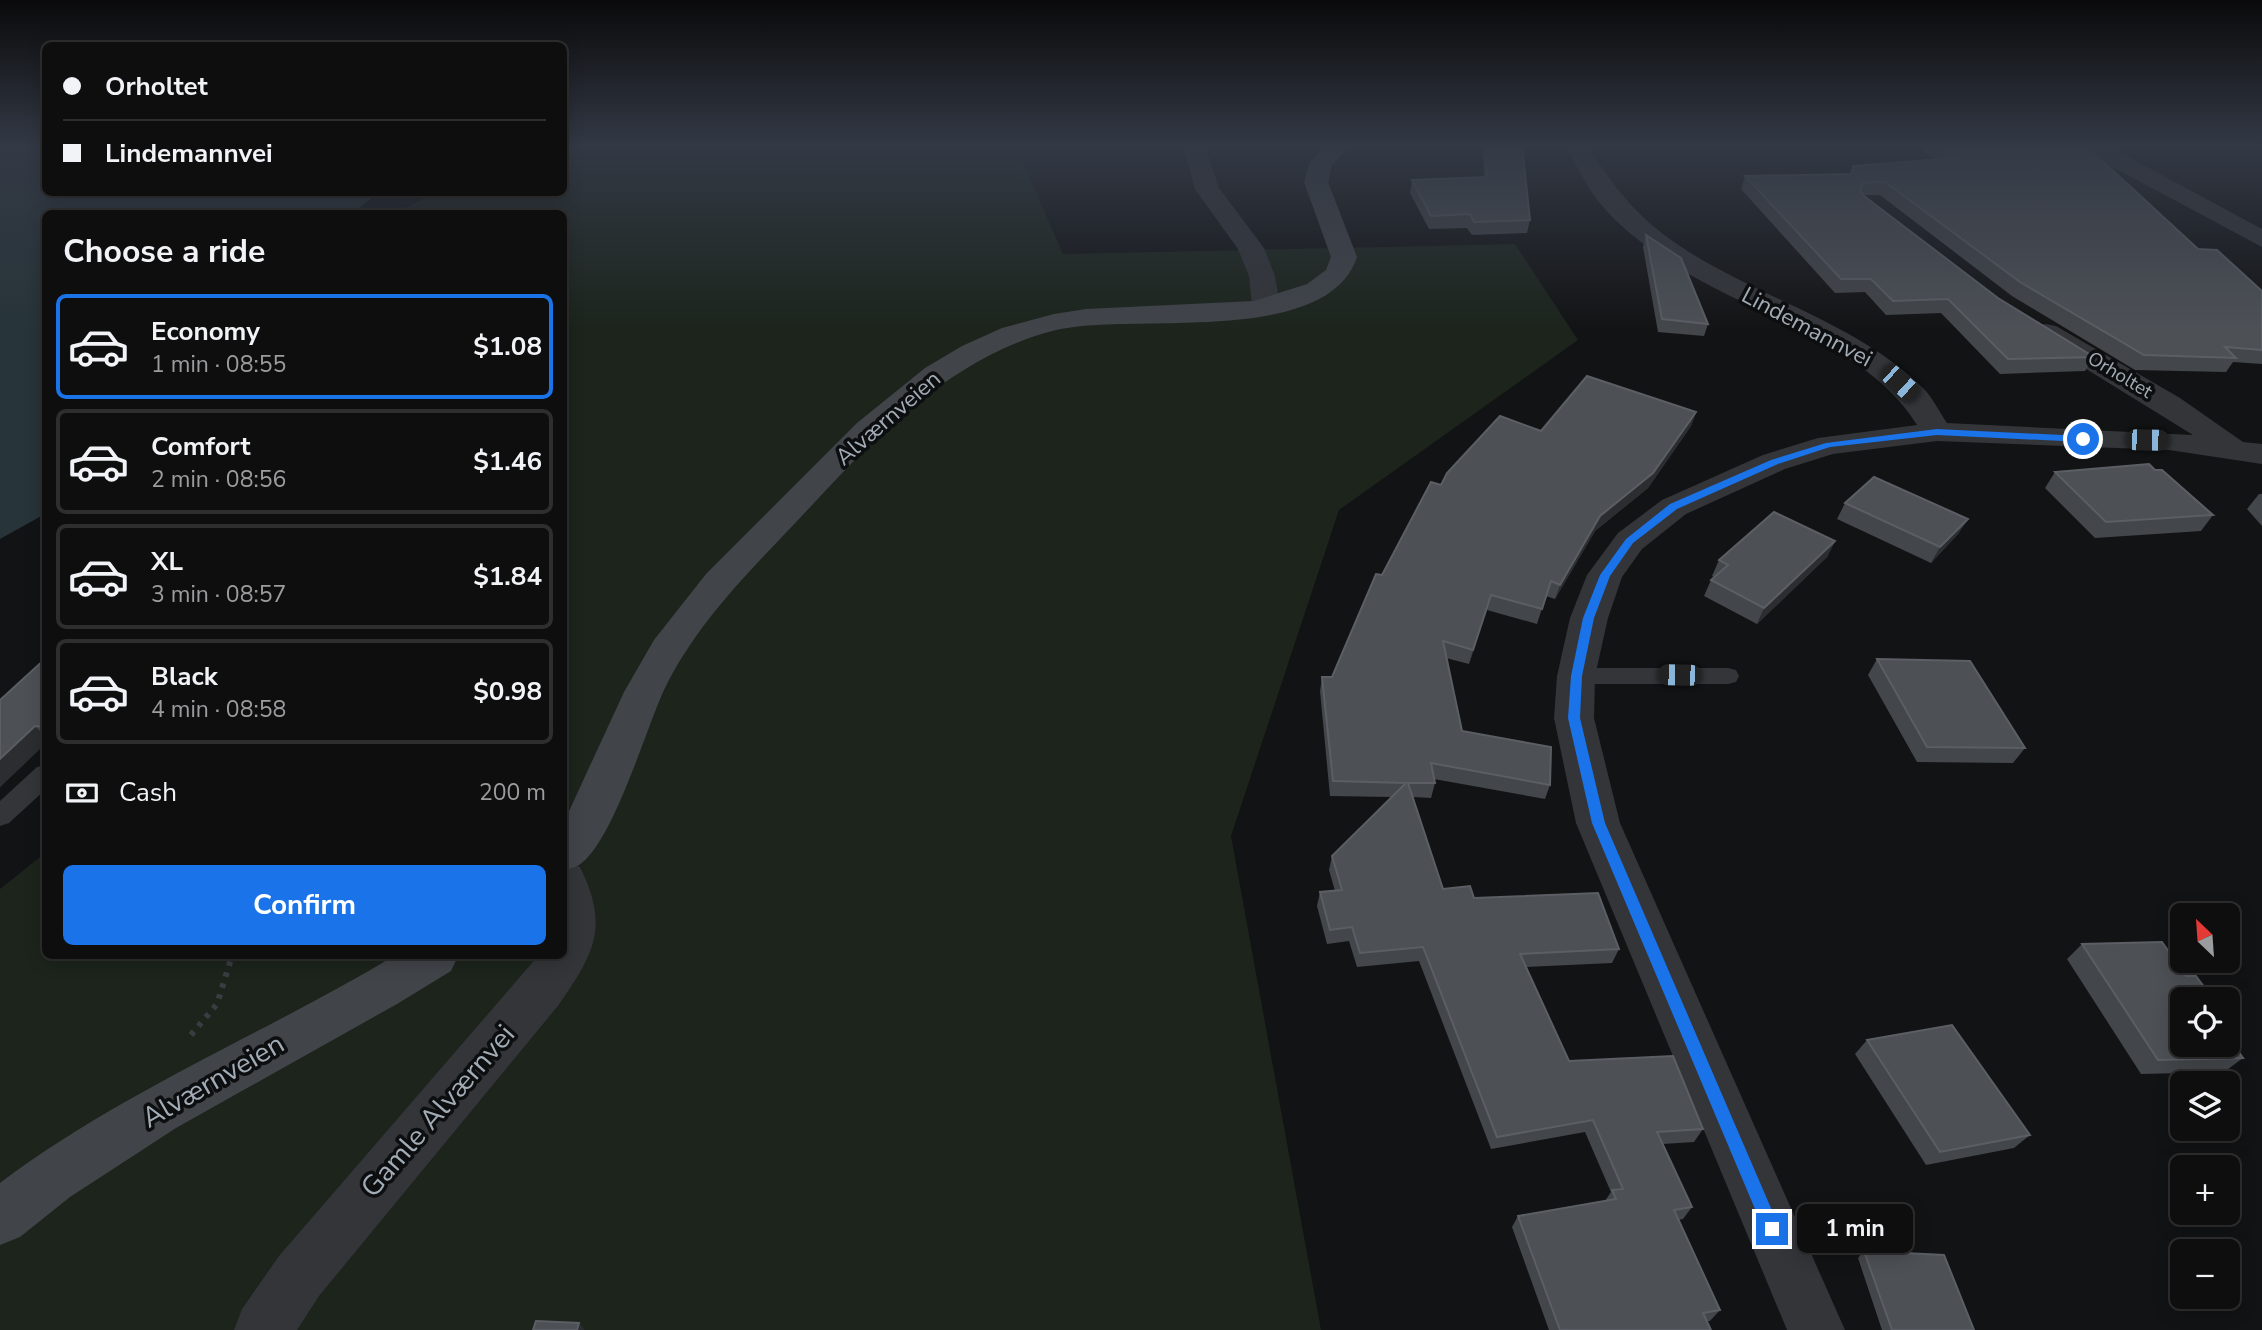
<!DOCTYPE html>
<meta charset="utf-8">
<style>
body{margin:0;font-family:"Nunito Sans",sans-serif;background:#171718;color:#f1f3f6;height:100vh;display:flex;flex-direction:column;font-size:26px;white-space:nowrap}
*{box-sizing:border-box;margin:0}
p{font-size:23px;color:#9b9c9e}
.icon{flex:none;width:38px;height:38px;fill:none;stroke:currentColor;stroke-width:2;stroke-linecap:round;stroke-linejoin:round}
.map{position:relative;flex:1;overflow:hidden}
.panel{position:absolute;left:42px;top:210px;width:525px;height:749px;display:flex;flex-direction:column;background:#0e0e0f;border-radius:10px;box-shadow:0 4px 18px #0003,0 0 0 2px #2e2e2f}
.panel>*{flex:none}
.banner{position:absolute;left:42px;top:42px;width:525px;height:154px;border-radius:10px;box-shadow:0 4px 18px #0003,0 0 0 2px #2e2e2f;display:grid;align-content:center;height:154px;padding:0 21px;background:#0e0e0f}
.needle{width:46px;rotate:335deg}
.buttons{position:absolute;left:2170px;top:903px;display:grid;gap:14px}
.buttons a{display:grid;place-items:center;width:70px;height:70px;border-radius:10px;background:#0e0e0f;box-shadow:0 4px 18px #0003,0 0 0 2px #2e2e2f;font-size:35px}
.end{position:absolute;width:32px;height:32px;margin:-16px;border:9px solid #1a73e8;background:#fff;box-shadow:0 0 0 4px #fff}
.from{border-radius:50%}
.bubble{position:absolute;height:49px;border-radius:10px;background:#0e0e0f;box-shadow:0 4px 18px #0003,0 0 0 2px #2e2e2f;font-size:23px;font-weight:700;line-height:49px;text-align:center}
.car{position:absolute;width:21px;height:42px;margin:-21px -10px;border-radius:9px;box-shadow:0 0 5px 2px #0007;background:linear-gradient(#222 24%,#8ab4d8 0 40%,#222 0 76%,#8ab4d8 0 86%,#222 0)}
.banner b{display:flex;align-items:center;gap:24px;height:66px;font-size:26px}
.banner b+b{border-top:2px solid #2e2e2f}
.banner i{width:18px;height:18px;background:#f1f3f6}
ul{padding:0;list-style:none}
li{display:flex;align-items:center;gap:21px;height:105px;margin:0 14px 10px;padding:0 7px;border:4px solid #2e2e2f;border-radius:10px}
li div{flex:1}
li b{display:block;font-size:26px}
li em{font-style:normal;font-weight:700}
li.current{border-color:#1a73e8}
li>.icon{width:63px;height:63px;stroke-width:1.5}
h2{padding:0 21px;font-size:32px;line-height:84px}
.pay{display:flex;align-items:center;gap:18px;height:77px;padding:0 21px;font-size:26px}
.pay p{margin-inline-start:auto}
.cta{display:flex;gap:14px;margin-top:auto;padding:14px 21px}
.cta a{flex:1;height:80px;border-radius:10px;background:#1a73e8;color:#fff;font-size:28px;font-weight:700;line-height:80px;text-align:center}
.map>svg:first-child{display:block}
.green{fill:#1c241c}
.water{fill:#273439}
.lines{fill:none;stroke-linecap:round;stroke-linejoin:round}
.path{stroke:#393c41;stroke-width:6;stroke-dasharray:4.5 7;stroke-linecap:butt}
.service{fill:#333539;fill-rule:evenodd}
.minor{fill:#333539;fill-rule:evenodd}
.secondary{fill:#41454a;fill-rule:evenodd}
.wall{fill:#43464a}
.shaded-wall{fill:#2b2d30}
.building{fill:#4d5156;stroke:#5b5f65;stroke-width:2}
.route{fill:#1a73e8}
.labels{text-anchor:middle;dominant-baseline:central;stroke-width:7;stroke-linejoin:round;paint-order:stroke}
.far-street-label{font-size:19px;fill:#a2acb6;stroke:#0d0e0f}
.street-label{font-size:23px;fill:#a2acb6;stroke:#0d0e0f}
.near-street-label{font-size:28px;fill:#a2acb6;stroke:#0d0e0f}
</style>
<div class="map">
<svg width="2262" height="1330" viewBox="0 0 2262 1330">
<rect width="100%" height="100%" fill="#121314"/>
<!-- green -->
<path class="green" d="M 564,145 L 1019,145 L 1018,151 L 1063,254 L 1515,244 L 1578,340 L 1339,510 L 1231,836 L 1321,1330 L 0,1330 L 0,889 L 45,853 L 46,956 L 564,956 L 564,214 L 397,213 L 433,193 L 564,192 Z"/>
<!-- water -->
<path class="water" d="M 0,145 L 45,145 L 46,192 L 378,193 L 353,213 L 46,214 L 45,514 L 0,539 Z"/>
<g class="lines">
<!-- path -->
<path class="path" d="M 191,1035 L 217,1004 L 232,956"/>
<!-- service -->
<path class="service" d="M 1576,668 L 1728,668 L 1736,670 L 1739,676 L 1736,682 L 1728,684 L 1576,684 L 1568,682 L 1565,676 L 1568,670 Z
M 46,765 L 46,789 L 9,823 L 0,826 L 0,801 L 37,767 Z"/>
<!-- minor -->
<path class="minor" d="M 1183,145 L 1205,145 L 1219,188 L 1264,248 L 1275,276 L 1280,306 L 1276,312 L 1256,312 L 1252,306 L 1249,276 L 1238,249 L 1195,189 Z
M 1564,145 L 1586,145 C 1609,178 1626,204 1658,230 C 1737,293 1850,316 1923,388 C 1932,397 1939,411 1947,423 L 2193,435 L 2036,338 L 2032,332 L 2036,326 L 2046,324 L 2056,326 L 2180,398 L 2243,442 L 2262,444 L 2262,464 L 2169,450 L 1937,441 L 1833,454 L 1785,469 L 1686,514 L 1642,549 L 1622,577 L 1608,618 L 1595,676 L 1594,718 L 1620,823 L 1845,1330 L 1787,1330 L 1576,823 L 1554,718 L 1557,676 L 1570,618 L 1587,575 L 1618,533 L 1662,500 L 1763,455 L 1818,438 L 1917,425 C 1868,346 1756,316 1679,268 C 1653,252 1624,231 1604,208 C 1588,190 1577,165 1564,145 Z
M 2078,145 L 2106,145 L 2262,229 L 2262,247 L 2081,150 Z
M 564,861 L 580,867 C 610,928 594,954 557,1007 L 319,1296 L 297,1330 L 234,1330 L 242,1309 L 279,1256 L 538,956 L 564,956 Z"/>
<!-- secondary -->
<path class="secondary" d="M 1327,145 L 1351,145 L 1332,165 L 1328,182 L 1357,257 C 1327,348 1132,312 1056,330 C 1003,343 956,372 913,406 C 871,440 835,481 798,520 C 748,573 696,624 664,690 C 646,729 612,844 579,865 C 575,867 568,869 564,870 L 564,822 L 624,692 L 654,640 L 706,574 L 857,423 L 925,368 L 962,346 L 1002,328 L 1054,314 L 1086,309 L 1254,301 L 1307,284 L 1326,270 L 1331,257 L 1304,182 L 1309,163 Z
M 394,956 L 458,956 L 451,971 L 397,1004 L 176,1128 L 70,1197 L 20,1237 L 0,1245 L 0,1183 C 122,1091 264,1034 394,956 Z"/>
</g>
<!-- wall -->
<path class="wall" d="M 1482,145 L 1522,145 L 1530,220 L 1527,233 L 1472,235 L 1467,228 L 1429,229 L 1410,193 L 1412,180 L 1484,177 Z
M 1917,145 L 2081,145 L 2198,249 L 2262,291 L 2262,364 L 2233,362 L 2226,372 L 2135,370 L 2012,296 L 1880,195 L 1864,195 L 1998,298 L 2094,357 L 2085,371 L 2000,374 L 1941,313 L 1886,315 L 1865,292 L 1835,293 L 1741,189 L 1745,176 L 1849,174 L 1853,166 L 1934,160 Z
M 1646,235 L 1708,324 L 1704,336 L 1658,332 L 1643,247 Z
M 1696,412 L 1691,426 L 1648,488 L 1595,531 L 1555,599 L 1546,596 L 1537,624 L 1487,610 L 1469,664 L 1446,658 L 1462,731 L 1550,785 L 1545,799 L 1434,779 L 1435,783 L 1431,798 L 1413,797 L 1443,889 L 1474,898 L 1619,949 L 1612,963 L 1526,967 L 1569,1061 L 1703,1129 L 1694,1142 L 1663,1144 L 1692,1207 L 1683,1219 L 1678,1220 L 1720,1310 L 1710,1321 L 1707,1321 L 1711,1330 L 1549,1330 L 1512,1227 L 1518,1216 L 1605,1201 L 1611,1192 L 1585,1132 L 1491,1149 L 1419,961 L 1357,967 L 1349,941 L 1327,944 L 1317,906 L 1320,892 L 1335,891 L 1329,870 L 1332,856 L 1391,797 L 1330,796 L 1320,691 L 1322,677 L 1332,677 L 1382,575 L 1441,485 L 1541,431 Z
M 2155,470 L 2213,515 L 2201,531 L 2095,538 L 2045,488 L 2055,472 Z
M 2259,494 L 2262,494 L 2262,526 L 2247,509 Z
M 1845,503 L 1968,519 L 1958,534 L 1931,563 L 1837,519 Z
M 1835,541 L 1827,557 L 1757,624 L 1704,596 L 1711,580 L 1714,577 L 1712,576 L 1719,560 Z
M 46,658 L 46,743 L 0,787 Z
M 1877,659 L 2025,748 L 2013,763 L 1917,762 L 1868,675 Z
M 2082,944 L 2182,999 L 2243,1058 L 2224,1072 L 2141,1074 L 2067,959 Z
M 1867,1040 L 2030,1135 L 2014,1148 L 1926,1165 L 1855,1054 Z
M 1864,1251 L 1974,1330 L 1882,1330 L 1858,1258 Z"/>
<!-- shaded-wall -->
<path class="shaded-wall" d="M 1696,412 L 1691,426 L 1648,488 L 1595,531 L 1555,599 L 1560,585 L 1600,516 Z
M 1968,519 L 1958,534 L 1931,563 L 1940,547 Z
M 1835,541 L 1827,557 L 1757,624 L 1764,608 Z
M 1491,595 L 1487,610 L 1469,664 L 1473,650 Z
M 35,726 L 46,737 L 46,743 L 0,787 L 0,759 Z
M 579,1323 L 584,1329 L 584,1330 L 577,1330 Z"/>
<!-- building -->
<path class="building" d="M 1485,145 L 1522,145 L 1530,220 L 1474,222 L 1470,214 L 1431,216 L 1412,180 L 1487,177 Z
M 1937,145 L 2081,145 L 2108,166 L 2198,249 L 2217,250 L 2262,291 L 2262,350 L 2225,347 L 2236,358 L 2144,355 L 2020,282 L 1885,182 L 1863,183 L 1860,190 L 1864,196 L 1998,298 L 2094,357 L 2008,359 L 1948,299 L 1893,301 L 1871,279 L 1841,279 L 1745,176 L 1852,174 L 1853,166 L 1953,158 Z
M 1646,235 L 1681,258 L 1708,324 L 1662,319 Z
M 1587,376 L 1696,412 L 1653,473 L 1600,516 L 1560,585 L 1551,581 L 1542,609 L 1491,595 L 1473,650 L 1443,641 L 1462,731 L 1551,747 L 1550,785 L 1431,763 L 1435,783 L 1408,783 L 1443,889 L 1470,886 L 1474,898 L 1598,893 L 1619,949 L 1520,954 L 1569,1061 L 1673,1056 L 1703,1129 L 1657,1132 L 1692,1207 L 1674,1210 L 1720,1310 L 1703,1313 L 1711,1330 L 1560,1330 L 1518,1216 L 1616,1199 L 1612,1190 L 1623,1189 L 1593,1120 L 1497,1137 L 1423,947 L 1360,953 L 1352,927 L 1330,930 L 1320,892 L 1342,890 L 1332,856 L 1406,783 L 1333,781 L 1322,677 L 1332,677 L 1376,574 L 1382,575 L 1431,482 L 1441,485 L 1447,473 L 1500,416 L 1541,431 Z
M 2149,464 L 2155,470 L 2162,470 L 2213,515 L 2106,522 L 2055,472 Z
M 1874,477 L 1968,519 L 1940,547 L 1845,503 Z
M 1774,512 L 1835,541 L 1764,608 L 1711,580 L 1728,565 L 1719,560 Z
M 46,658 L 46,727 L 35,726 L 0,759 L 0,700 Z
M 1877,659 L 1970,661 L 2025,748 L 1927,747 Z
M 2162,942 L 2186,976 L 2196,976 L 2213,999 L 2182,999 L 2182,1045 L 2228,1045 L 2228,1036 L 2243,1058 L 2158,1060 L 2082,944 Z
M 1952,1025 L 2030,1135 L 1940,1152 L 1867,1040 Z
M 1864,1251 L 1944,1255 L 1974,1330 L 1892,1330 Z
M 536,1321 L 579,1323 L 577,1330 L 533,1330 Z"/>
<!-- sky -->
<linearGradient id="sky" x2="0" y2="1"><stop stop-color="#0a0a0b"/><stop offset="0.44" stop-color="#333945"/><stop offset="1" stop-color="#333945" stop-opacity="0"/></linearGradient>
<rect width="2262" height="331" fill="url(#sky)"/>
<!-- route -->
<path class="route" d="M 1937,429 L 2083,436 L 2088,439 L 2083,442 L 1937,435 L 1830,447 L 1778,464 L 1677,509 L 1633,543 L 1610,576 L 1594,618 L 1582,676 L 1580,718 L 1605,823 L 1780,1229 L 1772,1237 L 1766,1235 L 1592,823 L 1568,718 L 1571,676 L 1583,618 L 1600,575 L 1626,539 L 1670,504 L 1771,460 L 1826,443 Z"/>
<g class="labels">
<!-- far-street labels -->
<g class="far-street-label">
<text transform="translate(2120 375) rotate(31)">Orholtet</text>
</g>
<!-- street labels -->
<g class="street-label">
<text transform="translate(1807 327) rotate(28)">Lindemannvei</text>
<text transform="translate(888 418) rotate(-41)">Alværnveien</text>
</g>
<!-- near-street labels -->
<g class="near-street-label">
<text transform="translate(213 1081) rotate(-30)">Alværnveien</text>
<text transform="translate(438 1111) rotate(-49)">Gamle Alværnvei</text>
</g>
</g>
</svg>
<div class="buttons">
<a><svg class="needle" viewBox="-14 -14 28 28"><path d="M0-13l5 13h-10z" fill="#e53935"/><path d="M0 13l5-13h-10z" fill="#9b9c9e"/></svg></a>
<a><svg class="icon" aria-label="locate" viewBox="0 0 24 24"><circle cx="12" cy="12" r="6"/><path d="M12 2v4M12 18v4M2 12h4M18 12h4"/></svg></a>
<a><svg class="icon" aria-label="layers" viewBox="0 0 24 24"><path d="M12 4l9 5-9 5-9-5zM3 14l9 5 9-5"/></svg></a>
<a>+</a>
<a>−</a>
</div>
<i class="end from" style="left:2083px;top:439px"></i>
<i class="end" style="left:1772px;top:1229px"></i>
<div class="bubble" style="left:1797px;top:1204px;width:116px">1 min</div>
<i class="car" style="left:1900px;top:383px;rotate:132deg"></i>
<i class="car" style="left:2147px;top:440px;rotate:91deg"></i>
<i class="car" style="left:1679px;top:675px;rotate:271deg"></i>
<div class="banner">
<b><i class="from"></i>Orholtet</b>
<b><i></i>Lindemannvei</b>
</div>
<section class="panel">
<h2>Choose a ride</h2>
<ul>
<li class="current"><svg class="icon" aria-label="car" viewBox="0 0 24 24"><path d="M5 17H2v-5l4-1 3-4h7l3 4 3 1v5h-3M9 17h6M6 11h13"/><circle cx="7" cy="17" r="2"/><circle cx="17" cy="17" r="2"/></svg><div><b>Economy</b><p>1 min · 08:55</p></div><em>$1.08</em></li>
<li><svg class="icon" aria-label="car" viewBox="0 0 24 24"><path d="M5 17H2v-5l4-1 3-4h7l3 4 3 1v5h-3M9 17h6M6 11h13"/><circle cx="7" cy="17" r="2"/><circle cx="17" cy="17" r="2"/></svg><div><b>Comfort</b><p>2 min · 08:56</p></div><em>$1.46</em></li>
<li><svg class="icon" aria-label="car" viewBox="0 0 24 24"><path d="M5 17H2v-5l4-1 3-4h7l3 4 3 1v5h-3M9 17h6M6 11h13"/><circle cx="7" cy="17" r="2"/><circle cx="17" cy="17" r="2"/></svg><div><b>XL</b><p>3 min · 08:57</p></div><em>$1.84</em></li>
<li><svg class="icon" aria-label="car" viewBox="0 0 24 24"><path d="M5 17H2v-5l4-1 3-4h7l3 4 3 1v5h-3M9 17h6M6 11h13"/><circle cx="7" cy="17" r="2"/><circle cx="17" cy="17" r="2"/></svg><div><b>Black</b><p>4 min · 08:58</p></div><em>$0.98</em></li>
</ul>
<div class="pay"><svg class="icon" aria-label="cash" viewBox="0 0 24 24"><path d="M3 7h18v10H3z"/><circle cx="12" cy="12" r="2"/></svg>Cash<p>200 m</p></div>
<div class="cta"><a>Confirm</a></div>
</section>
</div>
